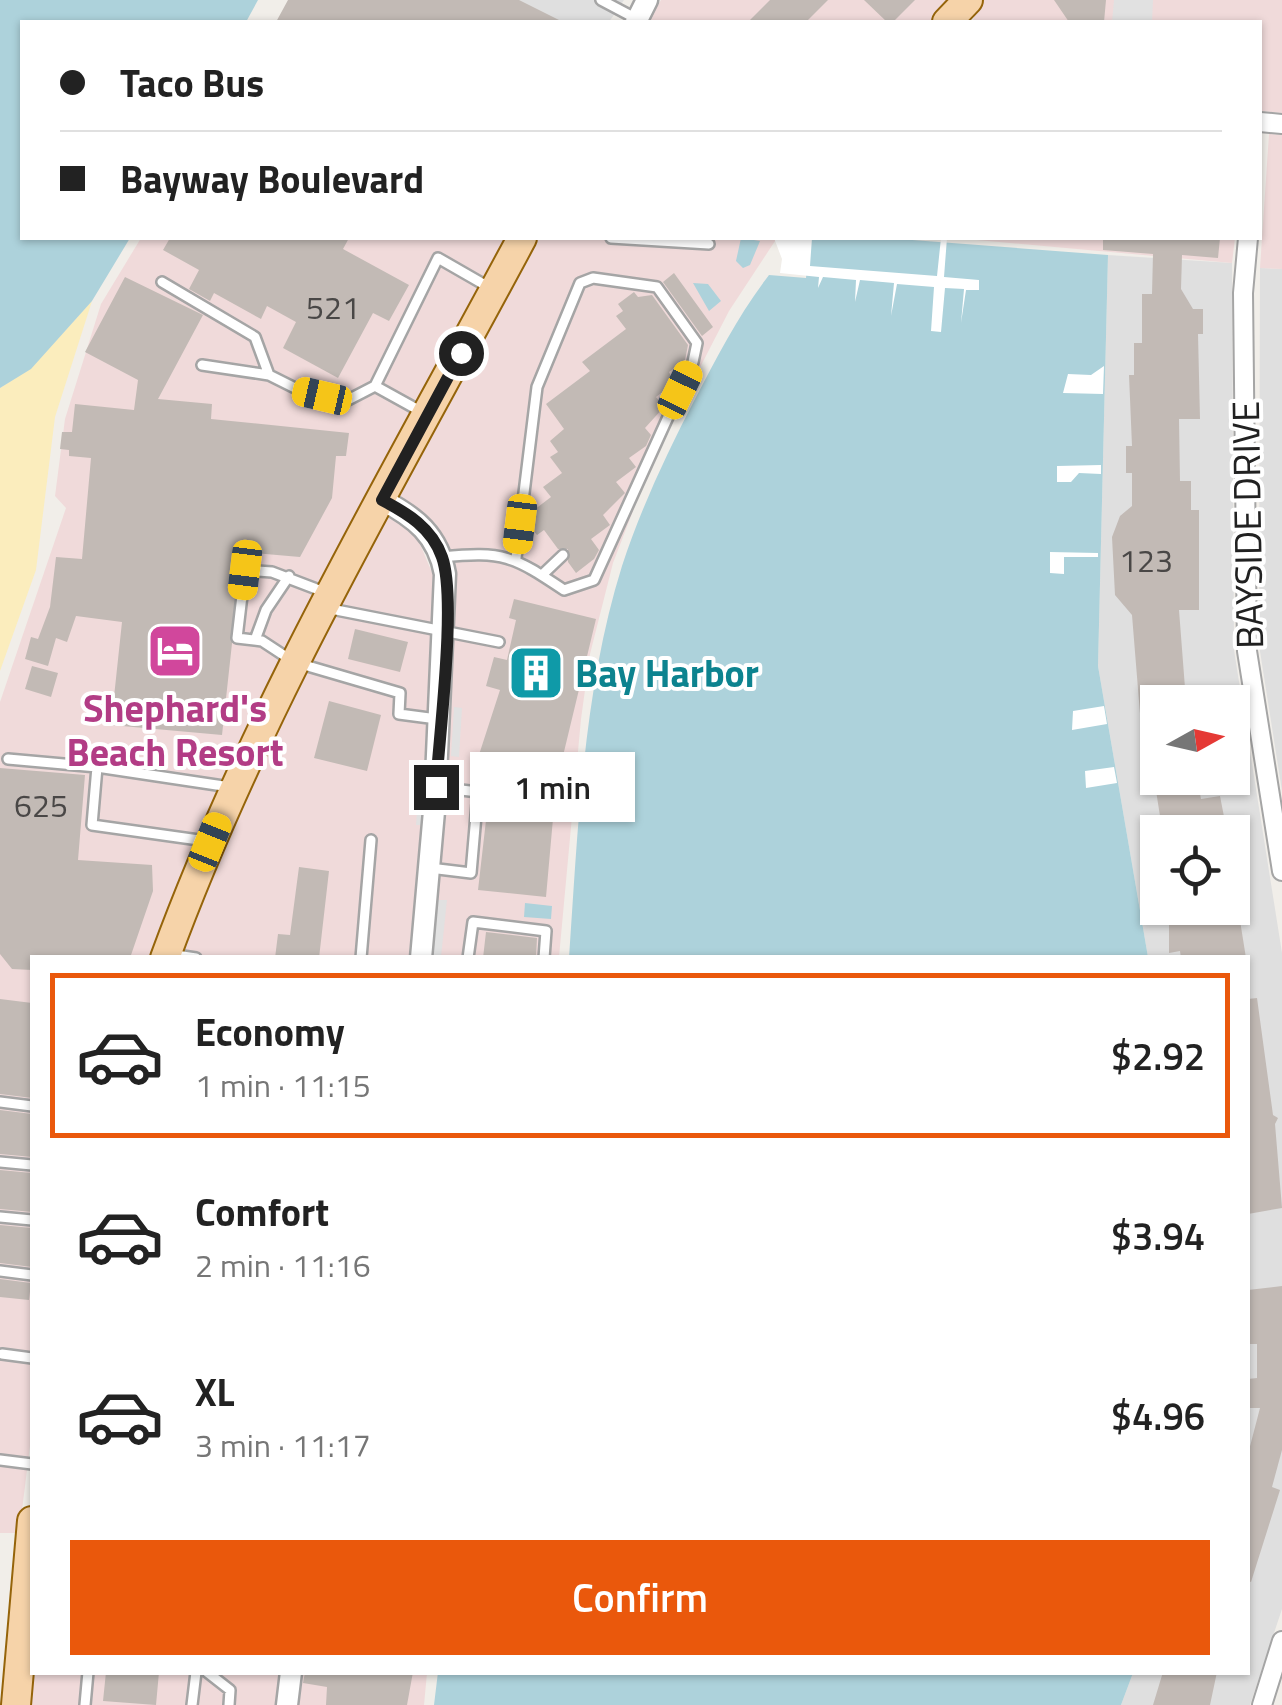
<!DOCTYPE html>
<meta charset="utf-8">
<style>
body{margin:0;font-family:"Titillium Web",sans-serif;background:#f6f6f6;color:#222;height:100vh;display:flex;flex-direction:column;font-size:38px;white-space:nowrap}
*{box-sizing:border-box;margin:0}
p{font-size:32px;color:#767676}
.icon{flex:none;width:55px;height:55px;fill:none;stroke:currentColor;stroke-width:2;stroke-linecap:round;stroke-linejoin:round}
.map{position:relative;flex:1;overflow:hidden}
.side{position:absolute;left:30px;top:955px;width:1220px;height:720px;display:flex;flex-direction:column;background:#fff;border-radius:0px;box-shadow:0 2px 8px #0004}
.side>*{flex:none}
.banner{position:absolute;left:20px;top:20px;width:1242px;height:220px;border-radius:0px;box-shadow:0 2px 8px #0004;display:grid;align-content:center;height:220px;padding:0 40px;background:#fff}
.needle{width:65px;rotate:82deg}
.controls{position:absolute;left:1140px;top:685px;display:grid;gap:20px}
.controls a{display:grid;place-items:center;width:110px;height:110px;border-radius:0px;background:#fff;box-shadow:0 2px 8px #0004;font-size:50px}
.end{position:absolute;width:45px;height:45px;margin:-22px;border:12px solid #212121;background:#fff;box-shadow:0 0 0 5px #fff}
.from{border-radius:50%}
.bubble{position:absolute;height:70px;border-radius:0px;background:#fff;box-shadow:0 2px 8px #0004;font-size:32px;font-weight:600;line-height:70px;text-align:center}
.car{position:absolute;width:30px;height:60px;margin:-30px -15px;border-radius:12px;box-shadow:0 0 8px 2px #0007;background:linear-gradient(#f5c518 24%,#345 0 40%,#f5c518 0 76%,#345 0 86%,#f5c518 0)}
.banner b{display:flex;align-items:center;gap:35px;height:95px;font-size:38px}
.banner b+b{border-top:2px solid #e0e0e0}
.banner i{width:25px;height:25px;background:#222}
ul{padding:18px 0 0;list-style:none}
li{display:flex;align-items:center;gap:30px;height:165px;margin:0 20px 15px;padding:0 20px;border:5px solid transparent;border-radius:0px}
li div{flex:1}
li b{display:block;font-size:38px}
li em{font-style:normal;font-weight:600}
li.on{border-color:#ea580c}
li>.icon{width:90px;height:90px;stroke-width:1.5}
.action{display:flex;gap:20px;margin-top:auto;padding:20px 40px}
.action a{flex:1;height:115px;border-radius:0px;background:#ea580c;color:#fff;font-size:40px;font-weight:600;line-height:115px;text-align:center}
.map>svg:first-child{display:block}
.residential{fill:#dfdfdf;fill-rule:evenodd}
.commercial{fill:#f0dada}
.sand{fill:#fbedbd}
.parking{fill:#e1e1e1}
.water{fill:#add2db}
.pier{fill:#fff}
.building{fill:#c2bab5}
.lines{fill:none;stroke-linecap:round;stroke-linejoin:round}
.service-casing{stroke:#a5a5a5;stroke-width:14}
.minor-casing{stroke:#a5a5a5;stroke-width:22}
.tertiary-casing{stroke:#a5a5a5;stroke-width:25}
.primary-casing{stroke:#95640a;stroke-width:32}
.service{stroke:#fff;stroke-width:9}
.minor{stroke:#fff;stroke-width:18}
.tertiary{stroke:#fff;stroke-width:20}
.primary{stroke:#f6d3a9;stroke-width:28}
.route{stroke:#212121;stroke-width:12}
.labels{text-anchor:middle;dominant-baseline:central;stroke-width:8;stroke-linejoin:round;paint-order:stroke}
.number-label{font-size:32px;fill:#494746}
.street-label{font-size:38px;fill:#212121;stroke:#fff}
.culture-label{font-size:38px;font-weight:bold;fill:#0d838f;stroke:#fff;text-anchor:start}
.hotel-label{font-size:38px;font-weight:bold;fill:#b23c85;stroke:#fff}
</style>
<div class="map">
<svg width="1282" height="1705" viewBox="0 0 1282 1705">
<rect width="100%" height="100%" fill="#f1eee9"/>
<!-- residential -->
<path class="residential" d="M 494,0 L 624,0 L 609,22 L 536,22 Z
M 1108,255 L 1232,263 L 1234,650 L 1282,953 L 1282,1609 L 1250,1705 L 1121,1705 L 1133,1673 L 1248,1672 L 1248,958 L 1148,957 L 1098,666 ZM 1158,702 L 1232,702 L 1232,778 L 1158,778 ZM 1158,832 L 1232,832 L 1232,908 L 1158,908 Z
M 1260,268 L 1282,269 L 1282,791 L 1259,645 Z"/>
<!-- commercial -->
<path class="commercial" d="M 661,0 L 952,0 L 932,22 L 649,22 Z
M 984,0 L 1282,0 L 1282,113 L 1260,111 L 1260,22 L 973,22 L 975,8 Z
M 1269,134 L 1282,135 L 1282,269 L 1260,268 Z
M 141,238 L 509,238 L 268,686 L 222,784 L 153,957 L 32,958 L 32,1430 L 16,1558 L 18,1533 L 0,1533 L 0,702 L 66,508 L 55,496 L 65,419 L 101,304 Z
M 535,238 L 777,238 L 729,311 L 653,459 L 613,563 L 590,654 L 581,719 L 559,957 L 433,957 L 447,800 L 457,573 L 454,555 L 436,524 L 398,496 Z
M 955,238 L 1235,238 L 1232,263 Z
M 387,515 L 417,537 L 433,575 L 423,799 L 409,957 L 178,958 L 290,695 Z
M 32,1672 L 279,1673 L 275,1705 L 28,1705 Z
M 303,1673 L 427,1673 L 424,1705 L 299,1705 Z"/>
<!-- sand -->
<path class="sand" d="M 92,301 L 55,417 L 36,570 L 0,671 L 0,388 L 31,368 Z"/>
<!-- parking -->
<path class="parking" d="M 1114,0 L 1153,0 L 1152,22 L 1112,22 Z
M 454,707 L 462,708 L 459,757 L 451,756 Z
M 421,760 L 429,761 L 424,825 L 416,825 Z
M 438,900 L 447,900 L 441,957 L 432,957 Z"/>
<!-- water -->
<path class="water" d="M 0,0 L 258,0 L 246,22 L 22,22 L 22,238 L 130,238 L 92,301 L 31,369 L 0,388 Z
M 741,238 L 760,241 L 750,265 L 743,268 L 736,261 Z
M 809,238 L 886,238 L 1108,255 L 1098,666 L 1148,957 L 569,958 C 578,828 583,691 622,566 C 641,508 667,453 695,399 C 718,355 739,314 769,275 L 806,278 Z
M 693,283 L 708,284 L 721,301 L 709,311 Z
M 525,903 L 552,906 L 551,919 L 524,917 Z
M 438,1672 L 1133,1672 L 1133,1673 L 1121,1705 L 434,1705 Z"/>
<!-- pier -->
<path class="pier" d="M 774,238 L 812,238 L 810,266 L 937,276 L 941,238 L 947,238 L 944,277 L 979,280 L 979,290 L 966,290 L 961,323 L 964,289 L 945,288 L 941,332 L 931,331 L 934,287 L 897,284 L 891,316 L 894,283 L 860,280 L 855,302 L 856,280 L 823,277 L 818,288 L 819,277 L 780,273 L 782,259 Z
M 1104,366 L 1103,394 L 1063,393 L 1068,374 L 1091,375 Z
M 1101,465 L 1101,474 L 1079,473 L 1071,482 L 1057,482 L 1057,466 Z
M 1050,552 L 1098,553 L 1098,557 L 1064,557 L 1064,574 L 1050,573 Z
M 1104,706 L 1107,724 L 1072,730 L 1073,711 Z
M 1114,767 L 1117,783 L 1086,788 L 1085,771 Z"/>
<!-- building -->
<path class="building" d="M 288,0 L 519,0 L 563,22 L 276,22 Z
M 770,0 L 828,0 L 806,22 L 748,22 Z
M 864,0 L 915,0 L 893,22 L 887,22 Z
M 1054,0 L 1106,0 L 1104,22 L 1069,22 Z
M 170,238 L 349,238 L 343,249 L 409,285 L 389,321 L 373,313 L 338,378 L 283,348 L 296,322 L 267,306 L 261,319 L 214,293 L 210,301 L 189,289 L 199,270 L 163,250 Z
M 1103,238 L 1220,238 L 1218,258 L 1182,255 L 1181,289 L 1193,309 L 1203,309 L 1203,334 L 1198,334 L 1200,419 L 1179,419 L 1180,481 L 1191,481 L 1191,510 L 1199,510 L 1199,610 L 1179,610 L 1185,688 L 1205,685 L 1208,702 L 1158,702 L 1158,723 L 1141,726 L 1132,615 L 1115,595 L 1112,537 L 1120,516 L 1132,506 L 1132,473 L 1126,473 L 1126,446 L 1132,446 L 1129,375 L 1134,375 L 1134,343 L 1142,343 L 1142,294 L 1152,294 L 1153,254 L 1103,250 Z
M 674,273 L 713,327 L 702,336 L 663,282 Z
M 125,277 L 203,315 L 158,399 L 212,404 L 211,419 L 349,433 L 346,456 L 336,456 L 332,498 L 300,557 L 242,552 L 222,735 L 111,725 L 122,622 L 76,616 L 67,642 L 56,638 L 48,666 L 25,659 L 31,637 L 38,639 L 50,607 L 56,557 L 82,559 L 91,458 L 69,456 L 69,450 L 60,449 L 62,432 L 72,432 L 75,404 L 134,410 L 138,380 L 85,352 Z
M 634,292 L 638,297 L 652,295 L 688,345 L 685,360 L 669,372 L 674,383 L 656,397 L 664,407 L 645,428 L 651,435 L 646,446 L 629,458 L 636,467 L 616,482 L 625,493 L 603,515 L 610,525 L 591,539 L 599,550 L 594,559 L 576,573 L 568,562 L 568,549 L 558,549 L 544,530 L 537,535 L 528,524 L 530,513 L 551,497 L 543,487 L 562,473 L 550,457 L 558,452 L 550,441 L 564,429 L 546,404 L 590,371 L 582,362 L 626,329 L 616,316 L 623,311 L 618,304 Z
M 514,599 L 596,619 L 556,785 L 546,897 L 478,890 L 492,768 L 476,764 L 500,690 L 486,686 L 494,657 L 507,660 L 516,620 L 509,618 Z
M 355,629 L 408,642 L 400,672 L 348,659 Z
M 32,666 L 58,673 L 51,697 L 25,689 Z
M 329,701 L 381,715 L 367,771 L 314,758 Z
M 0,768 L 85,775 L 78,860 L 152,865 L 153,891 L 130,958 L 32,958 L 32,970 L 12,969 L 0,954 Z
M 1154,778 L 1197,778 L 1201,799 L 1220,796 L 1227,832 L 1153,832 L 1150,818 L 1160,816 Z
M 299,867 L 329,871 L 319,958 L 275,958 L 278,934 L 290,935 Z
M 1169,908 L 1238,908 L 1246,958 L 1181,958 L 1180,951 L 1169,953 Z
M 486,932 L 537,938 L 536,958 L 483,958 Z
M 1257,998 L 1273,1115 L 1278,1118 L 1275,1124 L 1282,1208 L 1248,1214 L 1248,999 Z
M 0,999 L 32,1003 L 32,1098 L 0,1094 Z
M 0,1110 L 32,1114 L 32,1157 L 0,1154 Z
M 0,1170 L 32,1173 L 32,1212 L 0,1209 Z
M 0,1225 L 32,1228 L 32,1267 L 0,1263 Z
M 0,1279 L 31,1283 L 29,1300 L 0,1297 Z
M 1282,1286 L 1282,1450 L 1272,1487 L 1280,1490 L 1251,1582 L 1248,1581 L 1248,1454 L 1260,1408 L 1249,1408 L 1248,1397 L 1248,1379 L 1257,1378 L 1257,1344 L 1248,1344 L 1248,1290 Z
M 106,1672 L 159,1672 L 156,1705 L 103,1701 Z
M 305,1672 L 413,1672 L 407,1705 L 326,1705 L 327,1687 L 303,1683 Z
M 1163,1672 L 1217,1672 L 1210,1705 L 1153,1705 Z"/>
<g class="lines">
<!-- service casing -->
<g class="service-casing">
<path id="service" d="M 601,0 L 635,18
M 611,238 L 709,244
M 162,282 L 255,337 L 269,375
M 202,365 L 269,375 L 299,390 L 346,401 L 375,386 L 438,258 L 492,289
M 375,386 L 422,412
M 442,557 C 504,551 513,556 564,590 L 594,580 L 693,362 L 697,343 L 657,287 L 593,278 L 580,283 L 537,387 L 516,558
M 542,575 L 563,555
M 327,593 L 272,572 L 245,570 L 237,638 L 262,641 L 294,662 L 400,693 L 399,714 L 437,719
M 326,608 L 499,642
M 255,640 L 266,610 L 289,576
M 8,759 L 97,767
M 206,841 L 92,825 L 97,767 L 230,787
M 430,868 L 471,873 L 478,792 L 436,787
M 169,954 L 196,958
M 361,958 L 371,840
M 468,958 L 473,922 L 546,931 L 544,958
M 0,1102 L 32,1106
M 0,1162 L 32,1165
M 0,1217 L 32,1220
M 0,1271 L 32,1275
M 2,1354 L 32,1358
M 0,1460 L 32,1464
M 207,1672 L 230,1690 L 229,1705
M 85,1705 L 88,1672
M 192,1705 L 196,1672"/>
</g>
<!-- minor casing -->
<g class="minor-casing">
<path id="minor" d="M 1260,122 L 1282,124
M 1248,238 L 1243,293 L 1247,651 L 1282,871
M 1262,1705 L 1282,1641"/>
</g>
<!-- tertiary casing -->
<g class="tertiary-casing">
<path id="tertiary" d="M 636,22 L 647,0
M 382,500 C 415,517 438,535 445,574 L 435,800 L 421,958
M 287,1705 L 291,1672"/>
</g>
<!-- primary casing -->
<g class="primary-casing">
<path id="primary" d="M 947,22 L 968,0
M 165,958 C 258,705 396,474 522,238
M 16,1705 L 32,1521"/>
</g>
<!-- service -->
<use href="#service" class="service"/>
<!-- minor -->
<use href="#minor" class="minor"/>
<!-- tertiary -->
<use href="#tertiary" class="tertiary"/>
<!-- primary -->
<use href="#primary" class="primary"/>
</g>
<g class="lines">
<!-- route -->
<path class="route" d="M 436,787 C 439,736 457,599 442,557 C 432,528 407,513 382,500 L 461,353"/>
</g>
<!-- icons -->
<defs>
<g id="hotel-square" transform="scale(2.875)"><rect x="-9" y="-9" width="18" height="18" rx="4" fill="#d1479c" stroke="#fff"/><path d="M-6-4.5h1.5V1H6V5H4.5V3h-9V5H-6ZM-4 0a1.8 1.8 0 1 1 3.6 0ZM.5 0V-2.5h3Q6-2.5 6 0Z" fill="#fff"/></g>
<g id="building-square" transform="scale(2.875)"><rect x="-9" y="-9" width="18" height="18" rx="4" fill="#0f9aa8" stroke="#fff"/><path d="M-4-6H4V6H1V3H-1V6H-4ZM-2.5-4.3h1.7v1.8h-1.7ZM.8-4.3h1.7v1.8H.8ZM-2.5-1h1.7V.8h-1.7ZM.8-1h1.7V.8H.8Z" fill="#fff"/></g>
</defs>
<g fill-rule="evenodd">
<use href="#hotel-square" x="175" y="651"/>
<use href="#building-square" x="536" y="673"/>
</g>
<g class="labels">
<!-- number labels -->
<g class="number-label">
<text x="333" y="307">521</text>
<text x="1146" y="560">123</text>
<text x="41" y="805">625</text>
</g>
<!-- street labels -->
<g class="street-label">
<text transform="translate(1247 525) rotate(-91)">BAYSIDE DRIVE</text>
</g>
<!-- culture labels -->
<g class="culture-label">
<text x="575" y="673">Bay Harbor</text>
</g>
<!-- hotel labels -->
<g class="hotel-label">
<text x="175" y="708">Shephard's<tspan x="175" dy="44">Beach Resort</tspan></text>
</g>
</g>
</svg>
<div class="controls">
<a><svg class="needle" viewBox="-14 -14 28 28"><path d="M0-13l5 13h-10z" fill="#e53935"/><path d="M0 13l5-13h-10z" fill="#767676"/></svg></a>
<a><svg class="icon" aria-label="locate" viewBox="0 0 24 24"><circle cx="12" cy="12" r="6"/><path d="M12 2v4M12 18v4M2 12h4M18 12h4"/></svg></a>
</div>
<i class="end from" style="left:461px;top:353px"></i>
<i class="end" style="left:436px;top:787px"></i>
<div class="bubble" style="left:470px;top:752px;width:165px">1 min</div>
<i class="car" style="left:680px;top:390px;rotate:26deg"></i>
<i class="car" style="left:322px;top:396px;rotate:283deg"></i>
<i class="car" style="left:520px;top:524px;rotate:187deg"></i>
<i class="car" style="left:245px;top:570px;rotate:187deg"></i>
<i class="car" style="left:210px;top:842px;rotate:22deg"></i>
<div class="banner">
<b><i class="from"></i>Taco Bus</b>
<b><i></i>Bayway Boulevard</b>
</div>
<section class="side">
<ul>
<li class="on"><svg class="icon" aria-label="car" viewBox="0 0 24 24"><path d="M5 17H2v-5l4-1 3-4h7l3 4 3 1v5h-3M9 17h6M6 11h13"/><circle cx="7" cy="17" r="2"/><circle cx="17" cy="17" r="2"/></svg><div><b>Economy</b><p>1 min · 11:15</p></div><em>$2.92</em></li>
<li><svg class="icon" aria-label="car" viewBox="0 0 24 24"><path d="M5 17H2v-5l4-1 3-4h7l3 4 3 1v5h-3M9 17h6M6 11h13"/><circle cx="7" cy="17" r="2"/><circle cx="17" cy="17" r="2"/></svg><div><b>Comfort</b><p>2 min · 11:16</p></div><em>$3.94</em></li>
<li><svg class="icon" aria-label="car" viewBox="0 0 24 24"><path d="M5 17H2v-5l4-1 3-4h7l3 4 3 1v5h-3M9 17h6M6 11h13"/><circle cx="7" cy="17" r="2"/><circle cx="17" cy="17" r="2"/></svg><div><b>XL</b><p>3 min · 11:17</p></div><em>$4.96</em></li>
</ul>
<div class="action"><a>Confirm</a></div>
</section>
</div>
